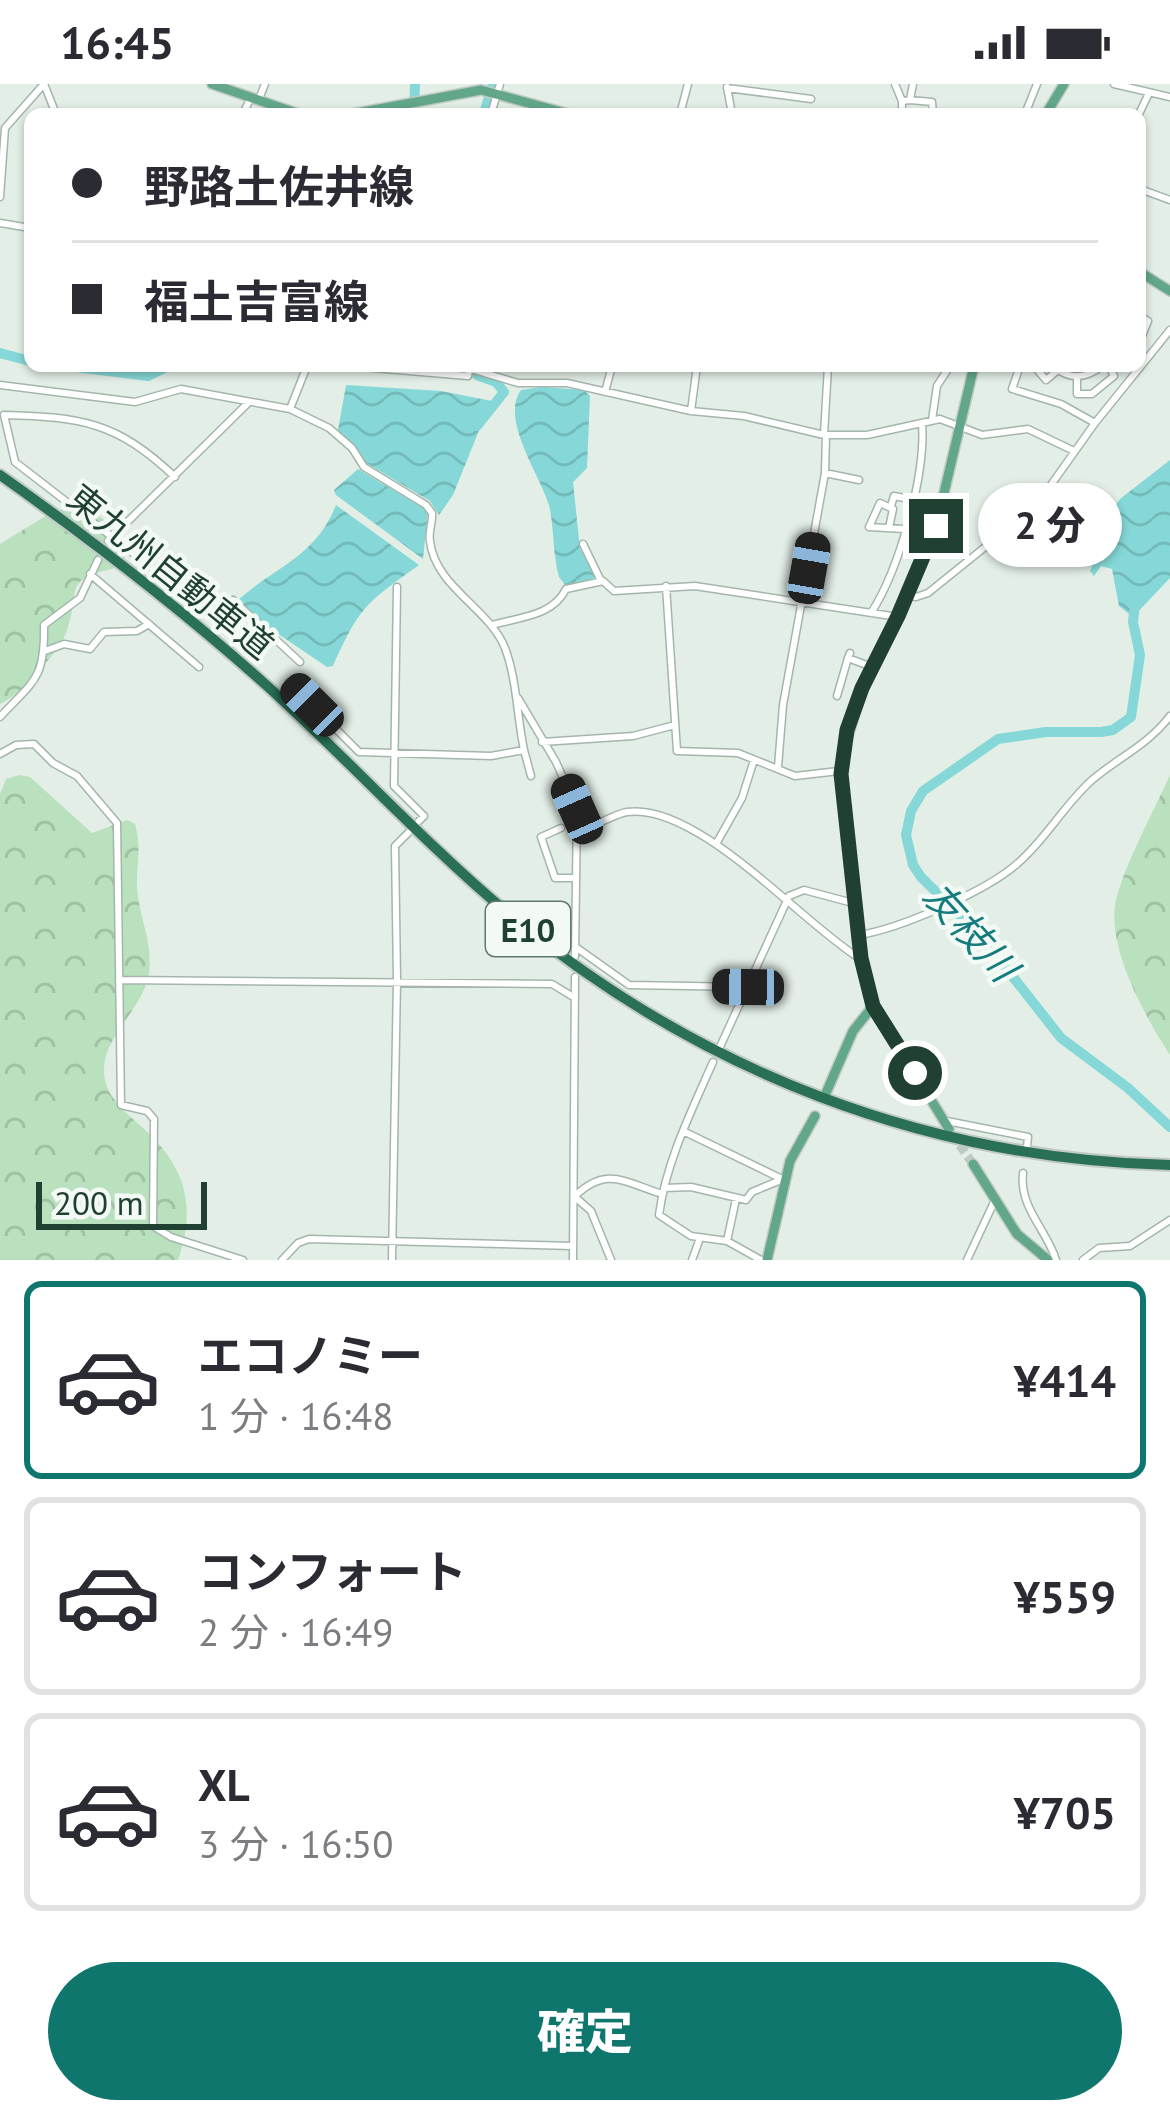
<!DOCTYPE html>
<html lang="ja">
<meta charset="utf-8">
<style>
body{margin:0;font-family:"PT Sans","Noto Sans JP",sans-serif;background:#f2f2f3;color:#2b2b33;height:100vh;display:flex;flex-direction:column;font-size:45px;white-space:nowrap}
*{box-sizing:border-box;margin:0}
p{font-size:39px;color:#7c7c81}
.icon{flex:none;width:66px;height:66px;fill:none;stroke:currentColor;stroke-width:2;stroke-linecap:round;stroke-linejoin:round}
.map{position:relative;height:1176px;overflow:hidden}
.details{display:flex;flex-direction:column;background:#fff;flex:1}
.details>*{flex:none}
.hud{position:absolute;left:24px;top:24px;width:1122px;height:264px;border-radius:18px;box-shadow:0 3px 9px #0004;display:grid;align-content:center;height:264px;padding:0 48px;background:#fff}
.scale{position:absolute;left:36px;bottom:30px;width:171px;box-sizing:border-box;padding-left:12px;border:6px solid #204032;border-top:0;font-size:33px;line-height:42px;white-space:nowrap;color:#204032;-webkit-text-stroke:9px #f3faf5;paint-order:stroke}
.end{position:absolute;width:54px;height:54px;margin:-27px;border:15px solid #204032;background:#fff;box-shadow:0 0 0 6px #fff}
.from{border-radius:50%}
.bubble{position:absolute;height:84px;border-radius:42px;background:#fff;box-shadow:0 3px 9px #0004;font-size:39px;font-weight:800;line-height:84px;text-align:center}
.car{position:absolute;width:36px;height:72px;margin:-36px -18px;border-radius:15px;box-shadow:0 0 9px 3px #0007;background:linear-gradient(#222 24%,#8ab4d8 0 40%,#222 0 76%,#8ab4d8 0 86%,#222 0)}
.hud b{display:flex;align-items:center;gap:42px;height:114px;font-size:45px}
.hud b+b{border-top:3px solid #e1e1e2}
.hud i{width:30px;height:30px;background:#2b2b33}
ul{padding:21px 0 0;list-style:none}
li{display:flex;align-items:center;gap:36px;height:198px;margin:0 24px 18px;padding:0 24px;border:6px solid #e1e1e2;border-radius:18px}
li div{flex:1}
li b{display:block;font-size:45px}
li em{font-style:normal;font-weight:800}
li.current{border-color:#0f766e}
li>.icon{width:108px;height:108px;stroke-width:1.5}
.button{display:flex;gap:24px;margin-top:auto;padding:24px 48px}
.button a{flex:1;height:138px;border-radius:72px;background:#0f766e;color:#fff;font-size:48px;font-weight:800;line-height:138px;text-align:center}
.status{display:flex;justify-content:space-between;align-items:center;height:84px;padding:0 60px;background:#fff;direction:ltr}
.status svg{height:33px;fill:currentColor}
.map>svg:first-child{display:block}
.forest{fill:url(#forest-crowns)}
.water{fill:url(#water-waves)}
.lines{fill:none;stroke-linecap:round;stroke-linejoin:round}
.river{stroke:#85d8d7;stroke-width:10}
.major-tunnel{stroke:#bbcbc2;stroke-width:9;stroke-dasharray:9 4.5;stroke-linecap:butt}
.minor-casing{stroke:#a4b6ac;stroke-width:9}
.major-casing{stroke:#c1cac6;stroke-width:12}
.highway-casing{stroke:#c1cac6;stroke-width:14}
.minor{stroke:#fff;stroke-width:6}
.major{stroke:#62a78a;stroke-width:9}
.highway{stroke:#297055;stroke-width:10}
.route{stroke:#204032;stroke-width:15}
.labels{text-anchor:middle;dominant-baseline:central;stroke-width:9;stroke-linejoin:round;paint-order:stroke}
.shield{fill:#f3faf5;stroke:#5f786c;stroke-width:3}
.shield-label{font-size:33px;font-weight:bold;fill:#204032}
.street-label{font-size:36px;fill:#204032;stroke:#f3faf5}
.water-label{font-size:39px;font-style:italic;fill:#147c7c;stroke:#f3faf5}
</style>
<div class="status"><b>16:45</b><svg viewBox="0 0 49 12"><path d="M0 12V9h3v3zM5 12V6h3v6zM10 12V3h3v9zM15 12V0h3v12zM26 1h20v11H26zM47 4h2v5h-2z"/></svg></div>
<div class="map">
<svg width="1170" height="1176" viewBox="0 0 1170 1176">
<defs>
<pattern id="forest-crowns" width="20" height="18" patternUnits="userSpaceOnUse" patternTransform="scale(3)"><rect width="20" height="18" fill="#b9e1bd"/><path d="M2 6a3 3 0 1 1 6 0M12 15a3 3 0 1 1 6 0" fill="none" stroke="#9fc2a3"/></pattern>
<pattern id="water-waves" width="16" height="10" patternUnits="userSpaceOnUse" patternTransform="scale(3)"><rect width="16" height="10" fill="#85d8d7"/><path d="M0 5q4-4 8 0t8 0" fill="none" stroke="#73bab9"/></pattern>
</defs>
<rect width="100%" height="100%" fill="#e2eee6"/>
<!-- forest -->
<path class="forest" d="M 77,422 C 101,426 121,450 125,473 L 120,483 C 58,496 83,504 66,549 C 59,568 17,614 0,620 L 0,460 L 52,428 Z
M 19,691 L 30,693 L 92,749 L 127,736 L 135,740 C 142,764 136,780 137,804 C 139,835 155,862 148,894 C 139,932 92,960 107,1003 C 113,1019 131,1033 143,1044 C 185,1082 197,1121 178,1176 L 0,1176 L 0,710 L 6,695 Z
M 1170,691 L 1170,971 C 1146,934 1109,868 1115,822 C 1119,791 1156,723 1170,691 Z"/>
<!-- water -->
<path class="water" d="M 346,301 L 441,307 L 492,317 L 476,339 L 480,344 L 453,411 L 439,431 L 430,417 L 363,377 L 338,346 Z
M 542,303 L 584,306 L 590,312 L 587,384 L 573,398 L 580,465 L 597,494 L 565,501 L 559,493 C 553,471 554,448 550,425 C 543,394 499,337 521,306 Z
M 1170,376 L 1170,494 L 1133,533 L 1119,522 L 1112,485 L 1101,482 L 1094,492 L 1090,487 L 1097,470 L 1093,451 L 1120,415 Z
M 358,385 L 428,427 L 423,475 L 336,411 L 334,406 Z
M 336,421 L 419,481 C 366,519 360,522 333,582 L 327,583 L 271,545 L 238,516 C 278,481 316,472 336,421 Z"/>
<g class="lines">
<!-- river -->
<path class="river" d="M 492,3 L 493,0
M 414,30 L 415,0
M 484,30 L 489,13
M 0,269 L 30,277
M 68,282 L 148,292 L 168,282
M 451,282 L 461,286
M 477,291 L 496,298 L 504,308 L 477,342
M 1135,520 L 1133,538 L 1140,571 L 1131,633 L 1113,646 L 1101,648 L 1046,648 L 998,655 L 923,707 L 911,727 L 906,751 L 913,781 L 921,793 L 980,851 L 1061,954 L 1128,1004 L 1170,1043"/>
<!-- major-tunnel -->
<path class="major-tunnel" d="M 952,1050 L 973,1080"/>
<!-- minor casing -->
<g class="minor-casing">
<path id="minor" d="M 44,0 L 56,30
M 895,0 L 902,17
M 1114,0 L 1170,13
M 727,3 L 732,30
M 727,4 L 811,15
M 259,15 L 265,0
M 910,16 L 932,18 L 933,30
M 243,30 L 251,13
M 491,30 L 500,0
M 680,30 L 688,0
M 902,30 L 902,17 L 910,16 L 913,0
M 1025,30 L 1037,0
M 1139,30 L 1149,9
M 1140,105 L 1170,116
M 0,113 L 5,44 L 44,0
M 0,139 L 30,144
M 1140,232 L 1148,237 L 1140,257
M 350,282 L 468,292 L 469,286
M 461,282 L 518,299 L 567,299 L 691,327 L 744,332 L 824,351 L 867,351 L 940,335 L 982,351 L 1028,345 L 1074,367
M 1020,282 L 1012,305 L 1061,320 L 1095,339
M 1034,282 L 1046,296 L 1058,286
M 1054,282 C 1069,297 1087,294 1102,282
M 1077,293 L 1077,310 L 1092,310 L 1114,292 L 1109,282
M 0,301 L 135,318 L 181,305 L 290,325 L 329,344 L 352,364 L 364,383 L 426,421 L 432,429 C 433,439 428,448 430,457 C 435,503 489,524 505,564 C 517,596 517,633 524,666 L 491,672 L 359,668 L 289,598
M 605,308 L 612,282
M 290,325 L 307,282
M 691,327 L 697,282
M 4,331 L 15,378 L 212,530 L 233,516 L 300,578
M 4,331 C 82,333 117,338 175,393
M 932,336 L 937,302 L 950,282
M 824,351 L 828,282
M 825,389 L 859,396
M 891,422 L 894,412 L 915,416
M 889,444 L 893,425 L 880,419 L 869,443 L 904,445
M 108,457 L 247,320
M 583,460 L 601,497
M 90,490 L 199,583
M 666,502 L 677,667 L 738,669 L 795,692 L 839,687
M 397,503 L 394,702 L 424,732 L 419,737
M 907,511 L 916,513 L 928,509 L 1036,422 L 1095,339 L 1170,246
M 871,529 C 899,486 926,391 922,339
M 492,541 C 520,533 553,532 566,505 L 603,497 L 614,507 L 695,502 L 898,533
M 45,567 L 64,560 L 90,565 L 104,548 L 137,547 L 149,540
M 850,569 L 848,574 L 872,583
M 837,612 L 848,574
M 518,614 L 556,678 L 577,725 L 575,872
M 0,633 C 34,596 45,596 44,541 L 80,514 L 98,476
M 542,658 L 633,652 L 675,641
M 524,666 L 531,692
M 0,670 L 16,661 L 34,660 L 53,679 L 77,692 L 117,739 L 121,1021 L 147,1027 L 154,1035 L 153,1142 L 171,1153 L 243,1176
M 778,683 L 783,621 L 825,389 L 826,351
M 578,735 L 592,741 C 604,738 615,730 627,728 C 697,718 801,838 859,874
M 561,744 L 541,753 L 555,794 L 576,794
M 716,760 L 742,714 L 754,676
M 859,851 C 899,845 987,807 1018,779 C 1046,755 1064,721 1092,696 C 1119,673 1148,661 1170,632
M 577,864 L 629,901 L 748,903
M 119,896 L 552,900 L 575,914
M 719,965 L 789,812 L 804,806 L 853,819
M 713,978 C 691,1028 666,1078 659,1131 L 691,1152 L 727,1157 L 761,1176
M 947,1037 L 1028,1053 L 1027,1062
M 683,1047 L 782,1095
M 1023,1089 C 1019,1124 1047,1146 1056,1176
M 664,1104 L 691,1103 L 746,1116 L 752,1108 L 783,1095
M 575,1112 C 607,1082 624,1098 662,1110
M 575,1113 L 591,1127 L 611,1176
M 727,1157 L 736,1115
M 282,1176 L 298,1159 L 309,1155 L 573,1162
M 392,1176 L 397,896 L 395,762 L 408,749
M 573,1176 L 575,893
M 692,1176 L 700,1154
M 967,1176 L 995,1116
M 1083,1176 L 1099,1164 L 1130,1162 L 1170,1136"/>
</g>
<!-- major casing -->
<g class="major-casing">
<path id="major" d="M 212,0 L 299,30
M 352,30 L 481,6 L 569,30
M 1046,30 L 1064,0
M 1140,188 L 1170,207
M 873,922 L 949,1045
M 826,1009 L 853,947 L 873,922 L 861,875 L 841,690 L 843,669 L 862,604 L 898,533 L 936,443 L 974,282
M 973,1080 L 1017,1150 L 1048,1176
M 767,1176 L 790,1077 L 815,1032"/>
</g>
<!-- highway casing -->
<g class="highway-casing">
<path id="highway" d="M 0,391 C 92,456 181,525 265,600 C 348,675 424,759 510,831 C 699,987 924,1075 1170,1081"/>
</g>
<!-- minor -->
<use href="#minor" class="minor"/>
<!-- major -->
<use href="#major" class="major"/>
<!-- highway -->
<use href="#highway" class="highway"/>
</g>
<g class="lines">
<!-- route -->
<path class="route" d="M 915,989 L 873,922 L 861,874 L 841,690 L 847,646 L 862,604 L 898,532 L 936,442"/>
</g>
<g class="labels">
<!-- shield labels -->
<rect class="shield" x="486" y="818" width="84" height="54" rx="9"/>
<g class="shield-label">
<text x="528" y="845">E10</text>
</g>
<!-- street labels -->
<g class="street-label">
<text transform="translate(171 487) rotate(39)">東九州自動車道</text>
</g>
<!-- water labels -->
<g class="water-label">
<text transform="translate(971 847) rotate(48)">友枝川</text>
</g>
</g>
</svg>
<div class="scale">200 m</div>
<i class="end from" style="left:915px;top:989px"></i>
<i class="end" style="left:936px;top:442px"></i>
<div class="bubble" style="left:978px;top:399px;width:144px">2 分</div>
<i class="car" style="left:809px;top:484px;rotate:10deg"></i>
<i class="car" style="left:312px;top:621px;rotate:315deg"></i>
<i class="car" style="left:577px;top:725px;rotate:336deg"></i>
<i class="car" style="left:748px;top:903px;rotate:271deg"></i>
<div class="hud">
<b><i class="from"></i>野路土佐井線</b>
<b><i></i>福土吉富線</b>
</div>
</div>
<section class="details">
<ul>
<li class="current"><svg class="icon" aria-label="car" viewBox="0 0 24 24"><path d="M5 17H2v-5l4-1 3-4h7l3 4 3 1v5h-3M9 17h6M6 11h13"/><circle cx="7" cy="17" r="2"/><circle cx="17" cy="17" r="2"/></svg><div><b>エコノミー</b><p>1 分 · 16:48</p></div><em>¥414</em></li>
<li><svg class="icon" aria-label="car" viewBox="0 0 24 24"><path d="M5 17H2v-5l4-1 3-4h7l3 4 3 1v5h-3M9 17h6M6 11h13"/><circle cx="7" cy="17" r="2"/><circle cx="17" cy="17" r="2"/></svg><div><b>コンフォート</b><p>2 分 · 16:49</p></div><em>¥559</em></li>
<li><svg class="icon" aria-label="car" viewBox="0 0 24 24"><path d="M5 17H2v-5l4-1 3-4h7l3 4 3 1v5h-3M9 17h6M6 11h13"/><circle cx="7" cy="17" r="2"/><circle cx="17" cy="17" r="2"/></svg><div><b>XL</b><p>3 分 · 16:50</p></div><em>¥705</em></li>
</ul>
<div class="button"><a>確定</a></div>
</section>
